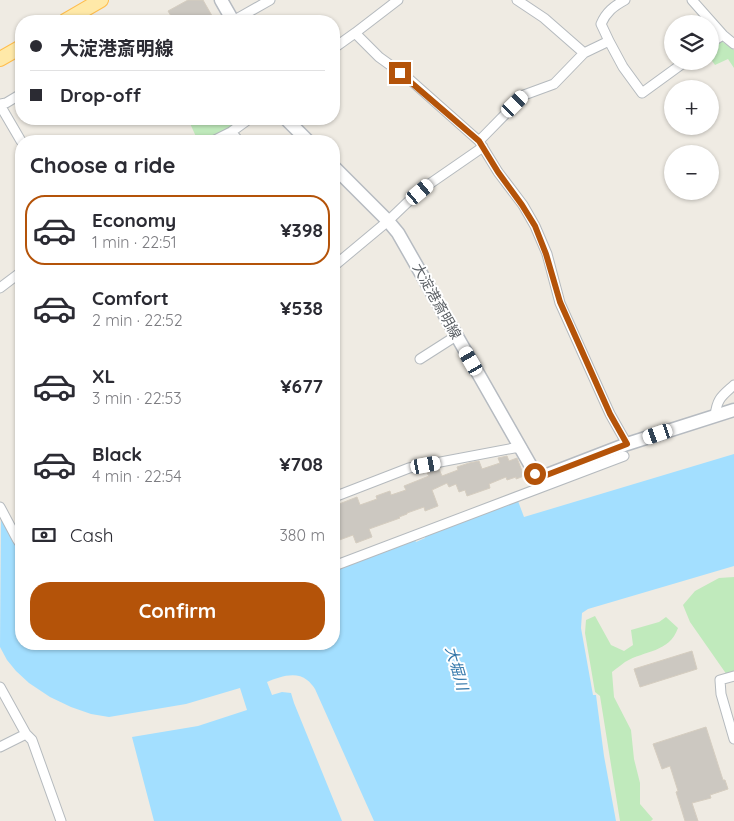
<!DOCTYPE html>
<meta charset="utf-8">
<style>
body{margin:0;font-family:Quicksand,"Noto Sans JP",sans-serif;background:#f2f2f3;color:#2b2b33;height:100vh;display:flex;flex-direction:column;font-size:19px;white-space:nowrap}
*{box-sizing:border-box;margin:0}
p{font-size:16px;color:#7c7c81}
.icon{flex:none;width:28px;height:28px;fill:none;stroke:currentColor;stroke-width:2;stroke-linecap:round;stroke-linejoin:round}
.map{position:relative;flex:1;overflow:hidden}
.details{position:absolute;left:15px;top:135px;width:325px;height:515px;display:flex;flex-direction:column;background:#fff;border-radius:20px;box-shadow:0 1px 4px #0004}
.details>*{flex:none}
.guide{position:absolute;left:15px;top:15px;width:325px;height:110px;border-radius:20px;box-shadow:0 1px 4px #0004;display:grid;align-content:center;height:110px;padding:0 15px;background:#fff}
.tools{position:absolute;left:664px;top:15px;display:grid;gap:10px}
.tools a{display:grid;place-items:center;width:55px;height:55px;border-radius:50%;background:#fff;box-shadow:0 1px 4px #0004;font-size:25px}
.end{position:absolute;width:22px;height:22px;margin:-11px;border:6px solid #b45309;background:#fff;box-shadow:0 0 0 2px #fff}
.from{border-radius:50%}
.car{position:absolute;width:15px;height:30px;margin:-15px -8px;border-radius:6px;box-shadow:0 0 4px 1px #0007;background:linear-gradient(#fff 24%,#345 0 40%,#fff 0 76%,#345 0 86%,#fff 0)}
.guide b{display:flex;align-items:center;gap:18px;height:48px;font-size:19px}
.guide b+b{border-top:1px solid #e1e1e2}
.guide i{width:12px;height:12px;background:#2b2b33}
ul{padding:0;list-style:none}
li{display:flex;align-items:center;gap:15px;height:70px;margin:0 10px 8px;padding:0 5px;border:2px solid transparent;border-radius:20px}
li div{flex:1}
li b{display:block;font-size:19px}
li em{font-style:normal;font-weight:800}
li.selected{border-color:#b45309}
li>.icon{width:45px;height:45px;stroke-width:1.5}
h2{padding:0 15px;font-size:22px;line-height:60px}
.pay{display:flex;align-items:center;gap:12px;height:55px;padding:0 15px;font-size:19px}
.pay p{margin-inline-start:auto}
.button{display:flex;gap:10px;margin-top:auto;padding:10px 15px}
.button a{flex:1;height:58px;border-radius:20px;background:#b45309;color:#fff;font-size:20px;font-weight:800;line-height:58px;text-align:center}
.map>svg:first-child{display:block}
.green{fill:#c0eabc}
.water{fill:#a3dfff}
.building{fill:#ccc8c1;stroke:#d5cdc0}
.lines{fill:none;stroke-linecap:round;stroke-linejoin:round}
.minor-casing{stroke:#b5babe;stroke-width:11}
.secondary-casing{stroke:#b6bbc1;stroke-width:15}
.primary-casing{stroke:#ffbd4c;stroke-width:16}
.minor{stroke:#fff;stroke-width:9}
.secondary{stroke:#fff;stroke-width:12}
.primary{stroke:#ffe9a8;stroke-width:14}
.route{stroke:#b45309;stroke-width:6}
.labels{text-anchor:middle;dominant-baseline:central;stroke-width:4;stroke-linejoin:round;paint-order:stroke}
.street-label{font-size:14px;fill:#5b6065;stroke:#fff}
.water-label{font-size:15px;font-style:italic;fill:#3176a9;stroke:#fff}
</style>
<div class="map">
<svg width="734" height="821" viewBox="0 0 734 821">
<rect width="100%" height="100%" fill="#efebe3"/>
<!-- green -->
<path class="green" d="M 720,40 L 734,50 L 734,68 L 728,59 L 715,65 L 710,58 L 710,47 Z
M 188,119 L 244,119 L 230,129 L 198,141 Z
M 734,577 L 734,673 L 727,675 L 690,622 L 683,605 L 695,591 L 719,578 Z
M 595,616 L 611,645 L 624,651 L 633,645 L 631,630 L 659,622 L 666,617 L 678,628 C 669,653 645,650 625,662 C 621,665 616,669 612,672 L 614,697 L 631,730 L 634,759 L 640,783 L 640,804 L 653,819 L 651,821 L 620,821 L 600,696 L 595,692 L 585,633 L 586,620 Z"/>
<!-- water -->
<path class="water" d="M 734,454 L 734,566 L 588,609 L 582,613 L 581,628 L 593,695 L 596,695 L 604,756 L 616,821 L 374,821 L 315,689 C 313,686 310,682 307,680 C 296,671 279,677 267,682 L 272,695 L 282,692 L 291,693 L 294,703 L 340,816 L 342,821 L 154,821 L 132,737 L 198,726 L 247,710 L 240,688 L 186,704 L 109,717 L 91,714 L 71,707 L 50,697 L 29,683 L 16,671 L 7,660 L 0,647 L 1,516 L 21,556 L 21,644 L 334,644 L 334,571 L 415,540 L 416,542 L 425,538 L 425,536 L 518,501 L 524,517 Z"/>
<!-- building -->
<path class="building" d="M 188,0 L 203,0 L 215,21 L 174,21 L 168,11 Z
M 507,456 L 509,461 L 517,458 L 524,476 L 516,479 L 516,477 L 507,480 L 506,477 L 489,484 L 490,488 L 467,496 L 465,490 L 459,492 L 456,484 L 449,487 L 447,483 L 432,490 L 438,506 L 425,511 L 424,507 L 407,513 L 407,514 L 399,517 L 400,518 L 369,529 L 372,537 L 356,543 L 353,535 L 334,542 L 334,506 L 357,497 L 360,505 L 377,499 L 376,496 L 390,491 L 391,495 L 406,490 L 404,486 L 429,476 L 427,473 L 437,469 L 439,469 L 442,476 L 458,470 L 457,467 L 469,463 L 479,461 L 482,469 L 500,463 L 498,458 Z
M 692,651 L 697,669 L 640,687 L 634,669 Z
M 706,727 L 723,780 L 725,780 L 728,789 L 710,795 L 711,798 L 692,803 L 698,821 L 685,821 L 676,792 L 678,791 L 670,766 L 662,769 L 653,744 Z"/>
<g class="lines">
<!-- minor casing -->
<g class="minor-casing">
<path id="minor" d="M 517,0 L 544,18 L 584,53
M 692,0 L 723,35 L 734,44
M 233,21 L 270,0
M 355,33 L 379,57 L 408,78 L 479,141 L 498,172 L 523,205 L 535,226 L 547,254 L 560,303 L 610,414 L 627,444
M 609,41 L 623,67 L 642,93 L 686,61
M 710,43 L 723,35
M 334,48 L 355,33 L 398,0
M 0,104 L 6,103 L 21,94
M 0,105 L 21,141
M 231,132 L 239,141
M 213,141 L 231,132 L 249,119
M 479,141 L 524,95 L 554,84 L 584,53 L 609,41 L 601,24 C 606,12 614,6 625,0
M 334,266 L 388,221 L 412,198 L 428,185 L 483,147
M 0,288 L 21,272
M 420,359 L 456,336
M 715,416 C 717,398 722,396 734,385
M 334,497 L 409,468 L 514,448 L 522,448
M 0,507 L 17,539 L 21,545
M 334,566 L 624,456
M 734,676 L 720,680 L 721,694 L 734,739
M 0,687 L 26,734 L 32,740 L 61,821
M 0,747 L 26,734"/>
</g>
<!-- secondary casing -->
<g class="secondary-casing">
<path id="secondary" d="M 221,0 L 233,21
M 286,119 L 308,141
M 334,167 L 388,221 L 398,233 L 536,475 L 544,476 L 627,444 L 734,410"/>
</g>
<!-- primary casing -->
<g class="primary-casing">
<path id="primary" d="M 65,21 L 101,0
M 0,59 L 21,47"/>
</g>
<!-- minor -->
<use href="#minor" class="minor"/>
<!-- secondary -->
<use href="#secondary" class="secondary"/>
<!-- primary -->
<use href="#primary" class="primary"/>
</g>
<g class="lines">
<!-- route -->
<path class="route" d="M 400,73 L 479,141 L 498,172 L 522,205 L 535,226 L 546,254 L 560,302 L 610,414 L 627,444 L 544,476 L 538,476 L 535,474"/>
</g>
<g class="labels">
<!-- street labels -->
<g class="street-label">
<text transform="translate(437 301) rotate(61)">大淀港斎明線</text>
</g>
<!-- water labels -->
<g class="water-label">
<text transform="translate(457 668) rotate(74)">大堀川</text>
</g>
</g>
</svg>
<div class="tools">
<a><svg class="icon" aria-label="layers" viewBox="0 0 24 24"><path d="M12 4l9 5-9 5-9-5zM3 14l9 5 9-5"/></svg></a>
<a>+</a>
<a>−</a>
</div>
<i class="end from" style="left:535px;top:474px"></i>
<i class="end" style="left:400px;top:73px"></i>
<i class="car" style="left:515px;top:104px;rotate:45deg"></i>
<i class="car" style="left:420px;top:192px;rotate:50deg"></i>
<i class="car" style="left:471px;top:361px;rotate:330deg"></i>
<i class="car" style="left:658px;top:434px;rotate:251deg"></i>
<i class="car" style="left:426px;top:465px;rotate:80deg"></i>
<div class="guide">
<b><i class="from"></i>大淀港斎明線</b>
<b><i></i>Drop-off</b>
</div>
<section class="details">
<h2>Choose a ride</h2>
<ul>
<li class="selected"><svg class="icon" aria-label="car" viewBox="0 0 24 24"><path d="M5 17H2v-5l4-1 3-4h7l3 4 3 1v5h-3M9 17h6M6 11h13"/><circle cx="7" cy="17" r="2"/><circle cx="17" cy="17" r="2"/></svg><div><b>Economy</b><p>1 min · 22:51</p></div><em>¥398</em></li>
<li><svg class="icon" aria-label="car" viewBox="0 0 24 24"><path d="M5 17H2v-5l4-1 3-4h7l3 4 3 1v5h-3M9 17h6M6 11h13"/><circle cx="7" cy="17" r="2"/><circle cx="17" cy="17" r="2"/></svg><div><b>Comfort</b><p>2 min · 22:52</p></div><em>¥538</em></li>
<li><svg class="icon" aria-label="car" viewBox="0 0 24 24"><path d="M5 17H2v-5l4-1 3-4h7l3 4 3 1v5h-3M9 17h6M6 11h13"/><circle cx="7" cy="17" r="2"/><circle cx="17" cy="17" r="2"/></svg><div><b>XL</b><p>3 min · 22:53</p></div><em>¥677</em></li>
<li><svg class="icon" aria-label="car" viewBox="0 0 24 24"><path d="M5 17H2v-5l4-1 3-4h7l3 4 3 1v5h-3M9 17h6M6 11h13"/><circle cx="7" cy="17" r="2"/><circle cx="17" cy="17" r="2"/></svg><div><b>Black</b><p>4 min · 22:54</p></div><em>¥708</em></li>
</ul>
<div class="pay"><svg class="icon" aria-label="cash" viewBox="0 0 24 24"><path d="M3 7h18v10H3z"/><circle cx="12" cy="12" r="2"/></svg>Cash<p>380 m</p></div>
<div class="button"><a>Confirm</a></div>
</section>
</div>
